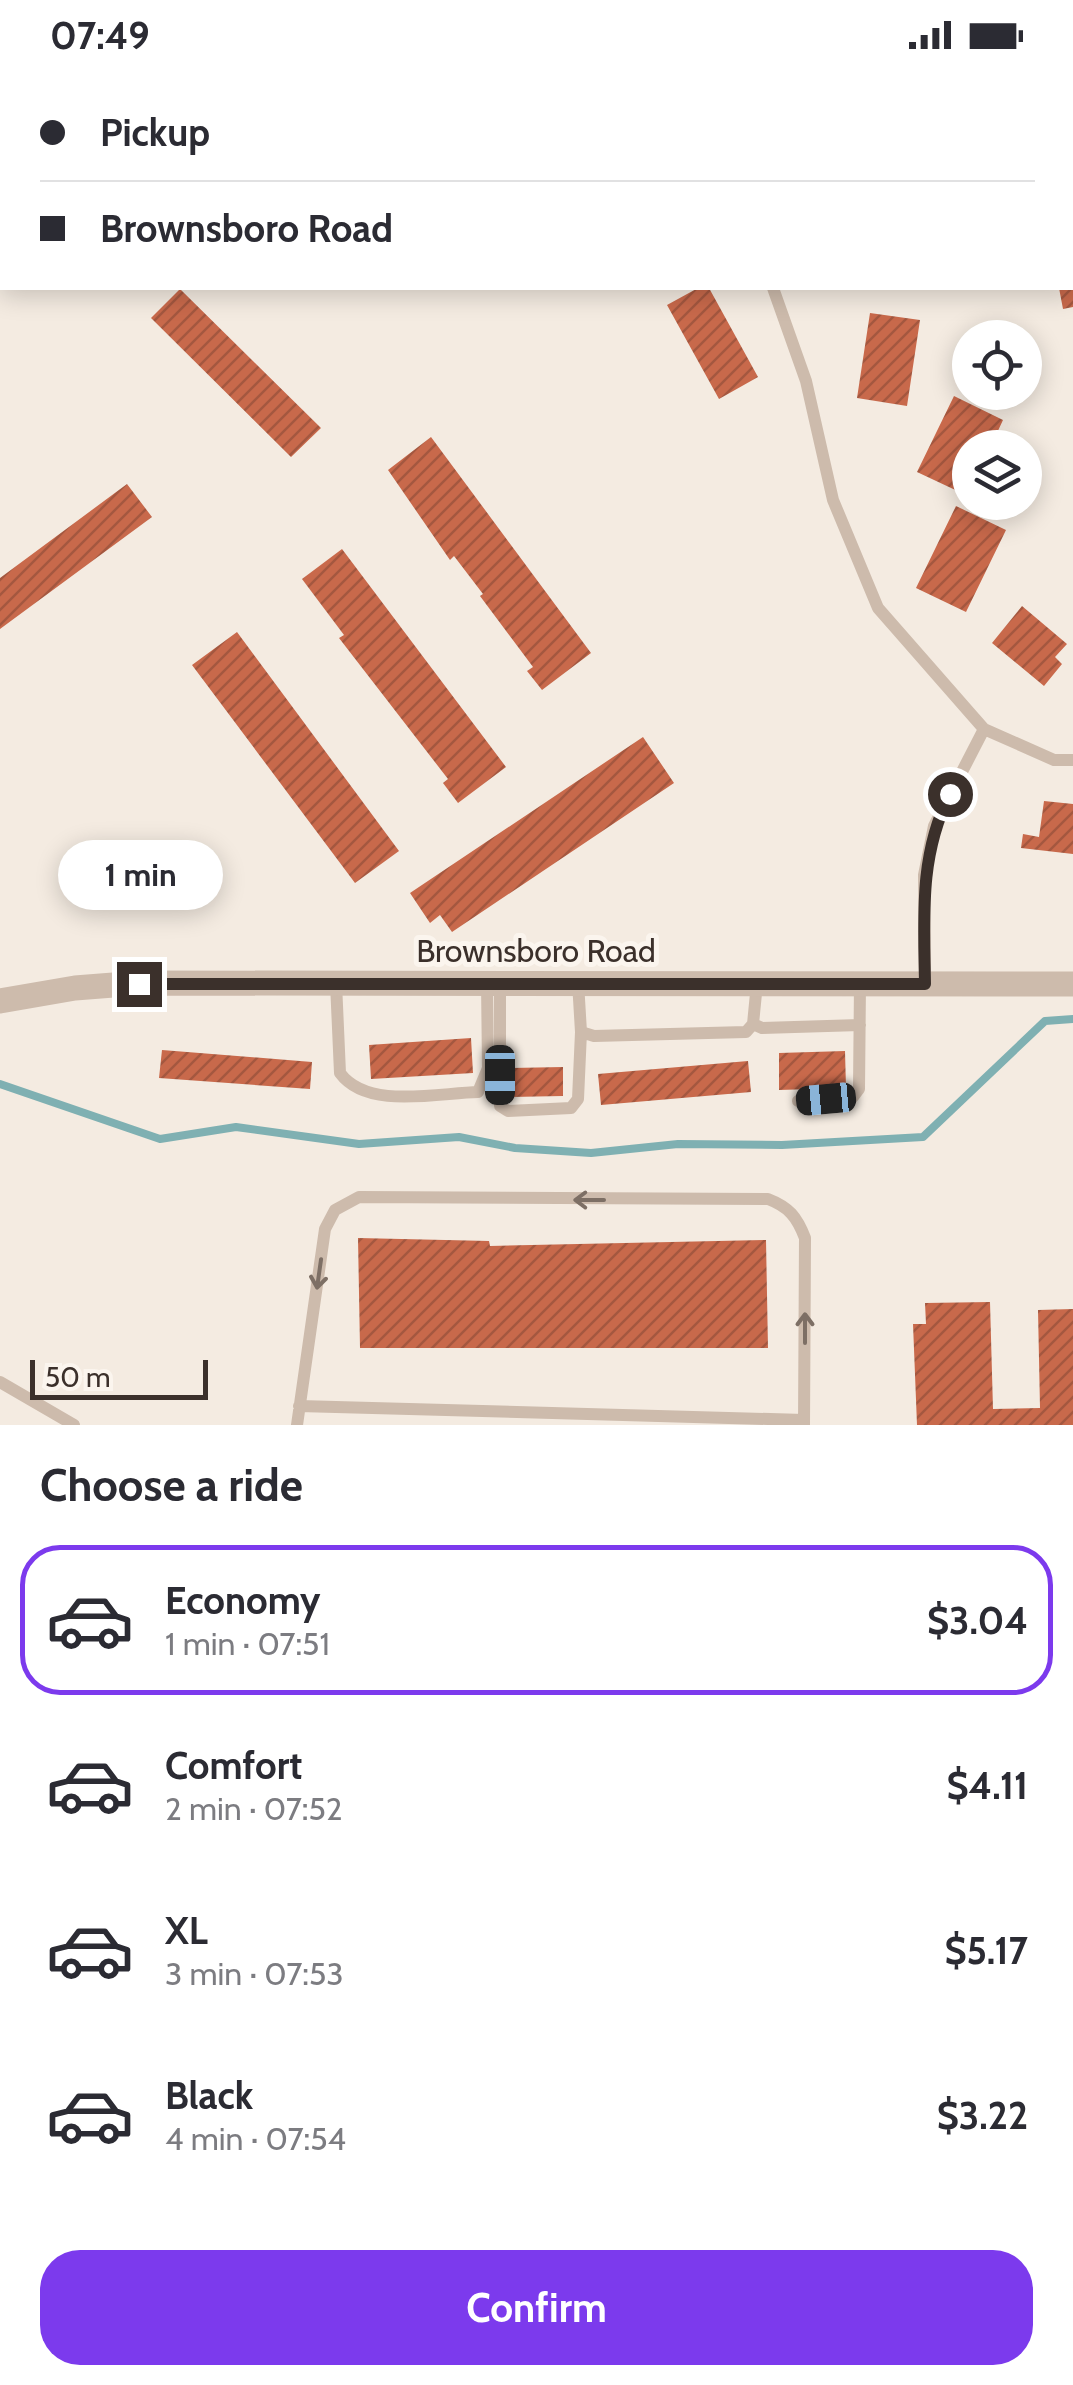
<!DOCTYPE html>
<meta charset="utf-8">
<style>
body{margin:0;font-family:Cabin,sans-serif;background:#f7f7f7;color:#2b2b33;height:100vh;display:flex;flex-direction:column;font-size:38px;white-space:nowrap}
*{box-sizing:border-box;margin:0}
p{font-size:32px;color:#7c7c81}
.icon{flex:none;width:55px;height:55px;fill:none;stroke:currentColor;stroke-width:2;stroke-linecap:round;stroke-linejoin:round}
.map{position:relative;height:1355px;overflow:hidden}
.sheet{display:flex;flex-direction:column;background:#fff;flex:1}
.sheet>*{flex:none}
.hud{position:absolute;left:0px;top:0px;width:1075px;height:220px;box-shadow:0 5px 25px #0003;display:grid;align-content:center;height:220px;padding:0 40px;background:#fff}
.buttons{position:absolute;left:952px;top:250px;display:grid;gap:20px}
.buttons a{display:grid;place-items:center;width:90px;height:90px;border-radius:50%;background:#fff;box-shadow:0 5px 25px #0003;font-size:50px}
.scale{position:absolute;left:30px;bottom:25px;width:178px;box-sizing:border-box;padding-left:10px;border:5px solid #3b302b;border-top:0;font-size:28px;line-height:35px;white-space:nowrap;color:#3b302b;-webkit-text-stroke:8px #fbf5ee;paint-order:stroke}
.end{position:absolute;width:45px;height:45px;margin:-22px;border:12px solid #3b302b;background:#fff;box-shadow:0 0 0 5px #fff}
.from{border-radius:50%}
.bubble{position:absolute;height:70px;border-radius:35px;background:#fff;box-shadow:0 5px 25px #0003;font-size:32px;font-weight:700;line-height:70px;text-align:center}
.car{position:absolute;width:30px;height:60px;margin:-30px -15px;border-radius:12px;box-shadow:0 0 8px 2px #0007;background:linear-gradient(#222 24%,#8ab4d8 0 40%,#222 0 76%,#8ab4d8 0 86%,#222 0)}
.hud b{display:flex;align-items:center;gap:35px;height:95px;font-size:38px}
.hud b+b{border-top:2px solid #e1e1e2}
.hud i{width:25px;height:25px;background:#2b2b33}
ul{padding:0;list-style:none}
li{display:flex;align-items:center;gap:30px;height:150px;margin:0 20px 15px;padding:0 20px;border:5px solid transparent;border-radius:40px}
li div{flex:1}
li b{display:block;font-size:38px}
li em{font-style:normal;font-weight:700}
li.active{border-color:#7c3aed}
li>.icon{width:90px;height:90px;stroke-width:1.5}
h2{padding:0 40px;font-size:45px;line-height:120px}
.button{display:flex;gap:20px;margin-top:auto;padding:20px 40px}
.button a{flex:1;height:115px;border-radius:40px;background:#7c3aed;color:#fff;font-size:40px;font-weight:700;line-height:115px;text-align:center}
.status{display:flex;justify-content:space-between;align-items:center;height:70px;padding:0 50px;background:#fff;direction:ltr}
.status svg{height:28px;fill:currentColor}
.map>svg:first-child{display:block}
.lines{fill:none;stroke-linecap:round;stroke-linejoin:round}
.stream{stroke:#7fb0b2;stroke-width:8}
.building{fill:url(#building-hatch)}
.lane{stroke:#cdbbac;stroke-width:12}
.street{stroke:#cdbbac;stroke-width:25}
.oneway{stroke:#7d6f65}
.route{stroke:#3b302b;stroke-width:12}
.labels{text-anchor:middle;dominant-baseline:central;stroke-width:10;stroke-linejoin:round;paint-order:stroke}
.street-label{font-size:32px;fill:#3b302b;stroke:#fbf5ee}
</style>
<div class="status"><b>07:49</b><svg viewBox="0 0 49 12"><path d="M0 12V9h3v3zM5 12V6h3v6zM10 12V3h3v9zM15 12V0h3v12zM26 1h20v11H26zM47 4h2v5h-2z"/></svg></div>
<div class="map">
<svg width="1073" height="1355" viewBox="0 0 1073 1355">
<defs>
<pattern id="building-hatch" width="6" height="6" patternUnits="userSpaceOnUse" patternTransform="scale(2.5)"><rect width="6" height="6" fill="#c8694b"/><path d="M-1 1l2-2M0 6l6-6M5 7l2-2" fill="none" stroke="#a4573f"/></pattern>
</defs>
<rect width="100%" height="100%" fill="#f4ebe1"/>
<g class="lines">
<!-- stream -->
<path class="stream" d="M 0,1014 L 160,1069 L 236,1057 L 359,1074 L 459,1067 L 515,1078 L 591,1083 L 678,1074 L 782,1075 L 923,1067 L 1045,951 L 1073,949"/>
</g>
<!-- building -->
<path class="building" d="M 698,218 L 709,218 L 758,307 L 719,329 L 667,235 Z
M 1059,218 L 1073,218 L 1073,237 L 1063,239 Z
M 180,219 L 321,358 L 291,387 L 151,248 Z
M 870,243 L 920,250 L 907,336 L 857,328 Z
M 954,326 L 1003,350 L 990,378 L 970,378 L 966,425 L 917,402 Z
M 431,367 L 591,583 L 542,620 L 527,601 L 533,597 L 480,526 L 483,524 L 454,486 L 450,490 L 388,400 Z
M 127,414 L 152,447 L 0,559 L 0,508 Z
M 956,436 L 1006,460 L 966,542 L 916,518 Z
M 342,479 L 506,697 L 458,733 L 443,713 L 448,709 L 339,568 L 344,565 L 302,509 Z
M 1022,536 L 1067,574 L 1055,587 L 1062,594 L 1044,616 L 992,573 Z
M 237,562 L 399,781 L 355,813 L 192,595 Z
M 643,667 L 674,713 L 452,862 L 440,845 L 430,853 L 410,823 Z
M 1044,731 L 1073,734 L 1073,784 L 1021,778 L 1023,764 L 1039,767 Z
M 471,968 L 473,1003 L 371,1009 L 369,975 Z
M 162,980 L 312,992 L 310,1019 L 159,1008 Z
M 845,981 L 846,1018 L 779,1020 L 779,983 Z
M 748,991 L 751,1022 L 601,1035 L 598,1004 Z
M 563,997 L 563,1026 L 511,1027 L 511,998 Z
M 358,1168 L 489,1171 L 490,1176 L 766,1170 L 768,1278 L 360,1278 Z
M 990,1232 L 993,1339 L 1040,1338 L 1038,1240 L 1073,1239 L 1073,1355 L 917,1355 L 913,1254 L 926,1254 L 925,1233 Z"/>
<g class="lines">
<!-- lane -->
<path class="lane" d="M 599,0 L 602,2
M 1060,0 L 1061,2
M 1072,26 L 1073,27
M 773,218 L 806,311 L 833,430 L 878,538 L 984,659 L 1054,690 L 1073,690
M 500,912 L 500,1036 L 508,1041 L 571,1038 L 578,1029 L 581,962
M 578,912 L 581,962 L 594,966 L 746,962 L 753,954 L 757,913
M 336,913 L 340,1003 C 367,1040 437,1023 478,1022 L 488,998 L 487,912
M 925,914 L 924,805 L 934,756 L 984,659
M 753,954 L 762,958 L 860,955
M 798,1031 L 853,1027 L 859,1019 L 860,914
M 0,1312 L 74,1355
M 299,1336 L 804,1350
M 297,1355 L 325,1159 L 335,1140 L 359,1127 L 768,1129 C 789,1137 797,1147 805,1168 L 804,1355"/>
<!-- street -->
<path class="street" d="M 0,931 L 75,918 L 139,913 L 1073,914"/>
</g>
<!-- one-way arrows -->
<defs><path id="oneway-shaft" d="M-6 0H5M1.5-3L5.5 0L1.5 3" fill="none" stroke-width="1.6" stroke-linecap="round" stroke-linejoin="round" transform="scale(2.5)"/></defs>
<g class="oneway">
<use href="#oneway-shaft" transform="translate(589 1130) rotate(180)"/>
<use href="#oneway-shaft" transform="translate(319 1204) rotate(98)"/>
<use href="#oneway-shaft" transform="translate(805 1258) rotate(-90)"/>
</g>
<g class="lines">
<!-- route -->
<path class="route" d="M 139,914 L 925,914 C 924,847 919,785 950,724"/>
</g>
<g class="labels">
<!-- street labels -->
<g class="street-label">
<text x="536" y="880">Brownsboro Road</text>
</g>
</g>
</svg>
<div class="buttons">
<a><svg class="icon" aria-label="locate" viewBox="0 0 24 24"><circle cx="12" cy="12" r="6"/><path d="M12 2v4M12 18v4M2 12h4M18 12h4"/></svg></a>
<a><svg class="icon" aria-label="layers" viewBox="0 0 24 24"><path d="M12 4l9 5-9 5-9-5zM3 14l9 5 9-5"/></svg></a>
</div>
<div class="scale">50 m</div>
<i class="end from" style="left:950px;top:724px"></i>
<i class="end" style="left:139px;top:914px"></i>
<div class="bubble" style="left:58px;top:770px;width:165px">1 min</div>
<i class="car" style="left:500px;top:1005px;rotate:180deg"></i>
<i class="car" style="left:826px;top:1029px;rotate:265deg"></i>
<div class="hud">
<b><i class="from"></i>Pickup</b>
<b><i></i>Brownsboro Road</b>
</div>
</div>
<section class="sheet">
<h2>Choose a ride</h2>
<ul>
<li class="active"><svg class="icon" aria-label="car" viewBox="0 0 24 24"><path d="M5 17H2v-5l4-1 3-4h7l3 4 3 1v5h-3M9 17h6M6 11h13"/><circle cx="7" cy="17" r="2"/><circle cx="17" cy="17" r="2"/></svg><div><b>Economy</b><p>1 min · 07:51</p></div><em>$3.04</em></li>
<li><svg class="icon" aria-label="car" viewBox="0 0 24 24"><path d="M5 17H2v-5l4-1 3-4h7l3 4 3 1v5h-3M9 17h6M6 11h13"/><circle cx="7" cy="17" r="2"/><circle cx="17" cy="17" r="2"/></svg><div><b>Comfort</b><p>2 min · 07:52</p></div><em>$4.11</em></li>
<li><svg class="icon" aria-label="car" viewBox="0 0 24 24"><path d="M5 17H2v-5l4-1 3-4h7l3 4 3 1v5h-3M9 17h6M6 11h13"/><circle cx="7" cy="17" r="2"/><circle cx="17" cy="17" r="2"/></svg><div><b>XL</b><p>3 min · 07:53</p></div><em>$5.17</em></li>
<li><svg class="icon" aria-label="car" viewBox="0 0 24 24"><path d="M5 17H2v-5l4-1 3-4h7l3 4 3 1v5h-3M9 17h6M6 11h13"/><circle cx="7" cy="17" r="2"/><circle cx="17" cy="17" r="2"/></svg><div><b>Black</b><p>4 min · 07:54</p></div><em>$3.22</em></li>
</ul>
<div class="button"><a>Confirm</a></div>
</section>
